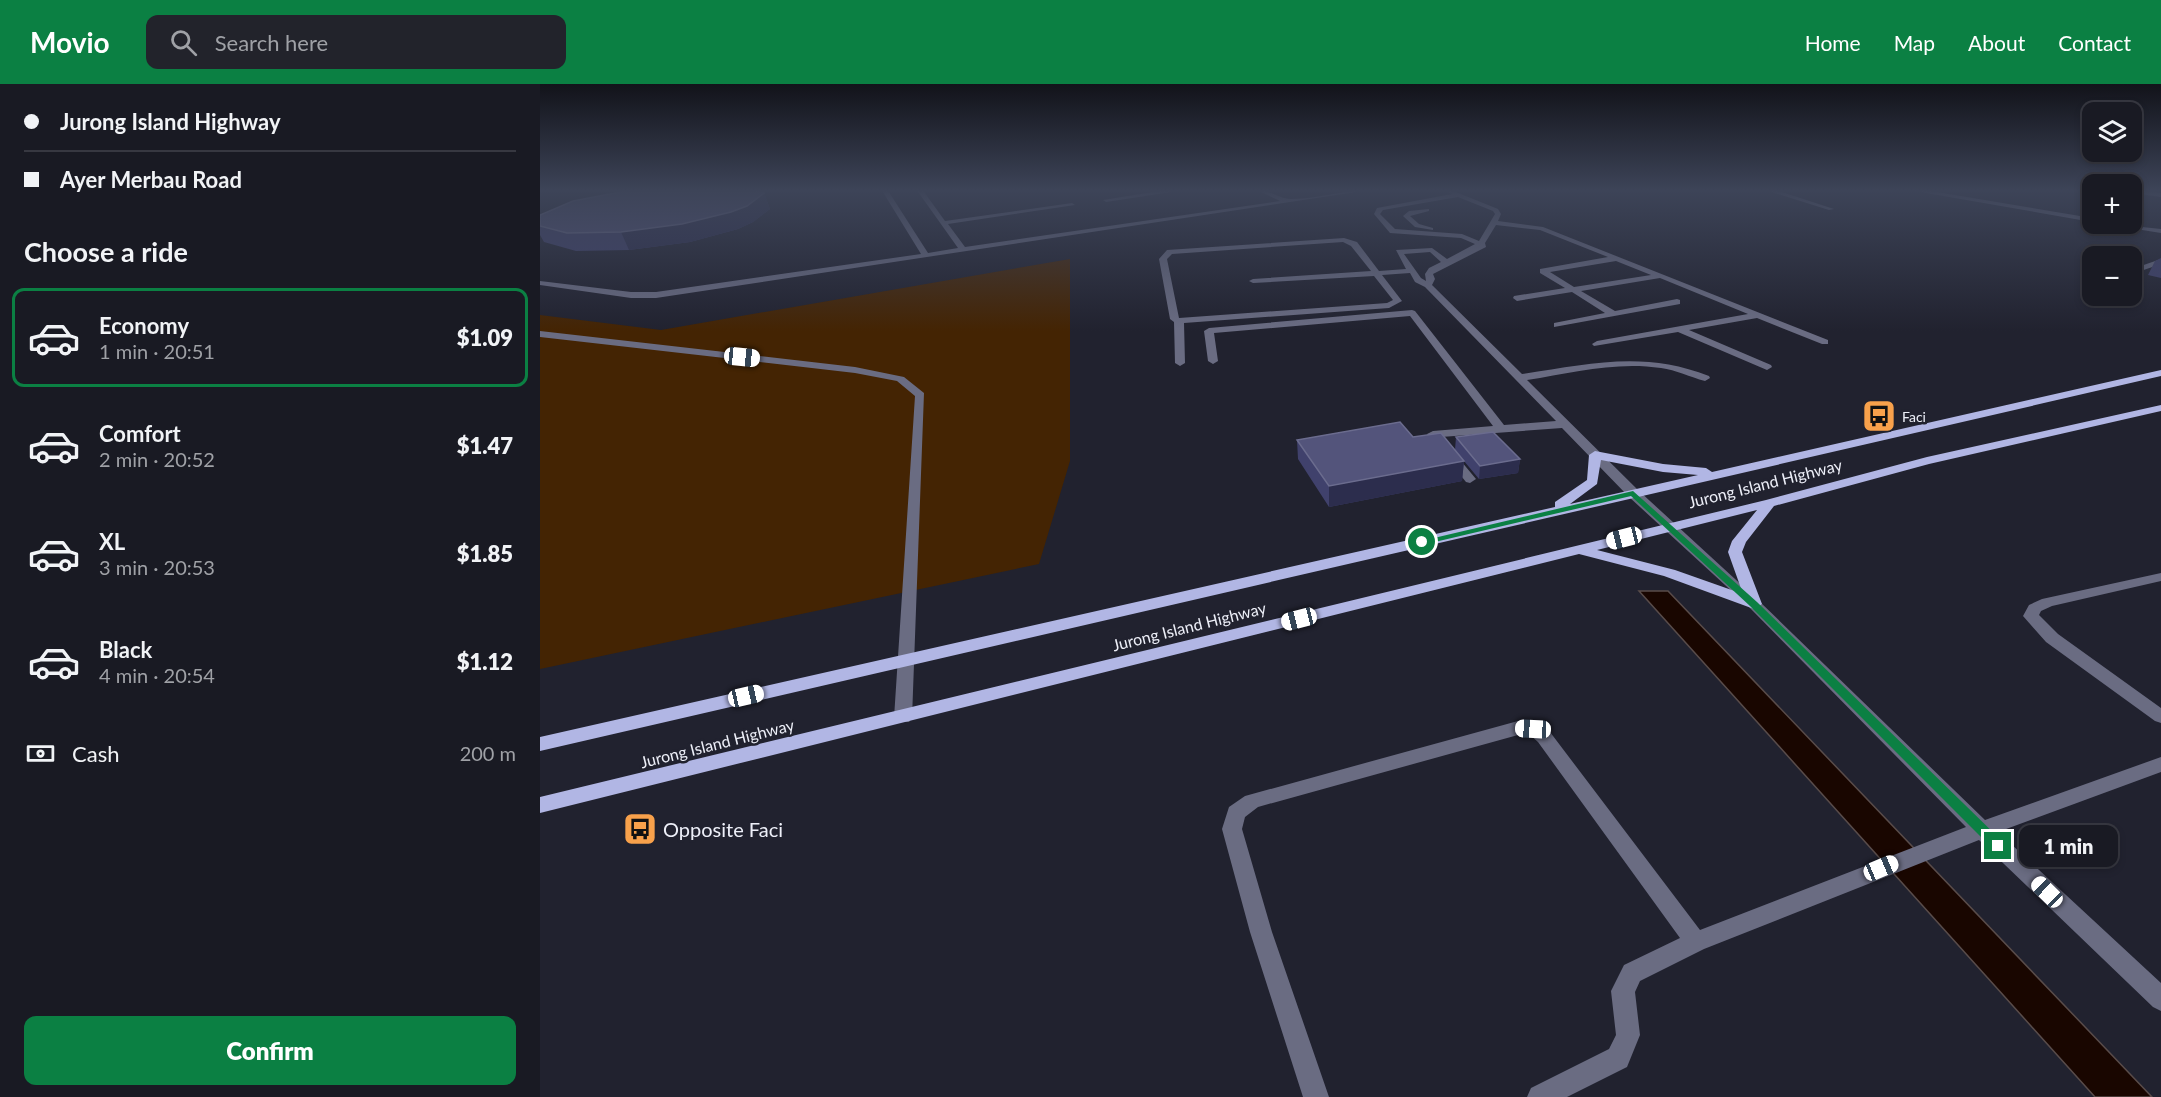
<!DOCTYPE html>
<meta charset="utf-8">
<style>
body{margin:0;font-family:Lato,sans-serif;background:#22232b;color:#f1f3f6;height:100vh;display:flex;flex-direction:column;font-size:22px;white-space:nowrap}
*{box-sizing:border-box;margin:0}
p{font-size:20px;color:#9fa1a6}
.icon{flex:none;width:33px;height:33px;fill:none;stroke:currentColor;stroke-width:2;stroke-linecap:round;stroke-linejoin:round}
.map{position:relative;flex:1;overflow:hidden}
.sheet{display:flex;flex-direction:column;background:#191a23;width:540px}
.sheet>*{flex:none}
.guide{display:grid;align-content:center;height:132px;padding:0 24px;background:#191a23}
.controls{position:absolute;left:1542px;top:18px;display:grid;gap:12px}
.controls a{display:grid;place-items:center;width:60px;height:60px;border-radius:12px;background:#191a23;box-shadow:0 3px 9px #0003,0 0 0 2px #373841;font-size:30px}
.end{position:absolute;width:27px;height:27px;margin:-14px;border:8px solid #0b8043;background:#fff;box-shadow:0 0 0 3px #fff}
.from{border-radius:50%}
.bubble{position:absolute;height:42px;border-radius:12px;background:#191a23;box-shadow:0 3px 9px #0003,0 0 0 2px #373841;font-size:20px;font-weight:800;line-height:42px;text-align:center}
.car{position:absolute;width:18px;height:36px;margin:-18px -9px;border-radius:8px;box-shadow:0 0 4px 2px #0007;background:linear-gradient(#fff 24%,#345 0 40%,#fff 0 76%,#345 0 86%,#fff 0)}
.guide b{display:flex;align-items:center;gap:21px;height:57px;font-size:22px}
.guide b+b{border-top:2px solid #373841}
.guide i{width:15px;height:15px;background:#f1f3f6}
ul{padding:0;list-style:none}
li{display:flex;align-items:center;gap:18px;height:99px;margin:0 12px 9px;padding:0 12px;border:3px solid transparent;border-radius:12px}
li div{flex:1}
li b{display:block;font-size:22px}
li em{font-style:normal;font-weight:800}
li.on{border-color:#0b8043}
li>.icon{width:54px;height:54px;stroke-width:1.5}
h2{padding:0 24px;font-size:27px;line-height:72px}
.pay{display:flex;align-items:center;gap:15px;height:66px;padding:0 24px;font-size:22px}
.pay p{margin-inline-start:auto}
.cta{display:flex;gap:12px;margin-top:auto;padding:12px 24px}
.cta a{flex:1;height:69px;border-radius:12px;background:#0b8043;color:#fff;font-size:24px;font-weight:800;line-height:69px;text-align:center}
header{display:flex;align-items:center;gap:36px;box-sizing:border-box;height:84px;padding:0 30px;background:#0b8043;color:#fff}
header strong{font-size:28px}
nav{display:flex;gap:33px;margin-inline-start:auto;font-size:21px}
.search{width:420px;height:54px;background:#22232b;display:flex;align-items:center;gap:15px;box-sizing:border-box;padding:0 21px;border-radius:12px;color:#9fa1a6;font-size:22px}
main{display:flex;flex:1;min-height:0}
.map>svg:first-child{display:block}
.green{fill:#442403}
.water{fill:#190600;stroke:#594c4a;stroke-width:1.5}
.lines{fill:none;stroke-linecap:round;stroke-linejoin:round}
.minor{fill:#6a6c82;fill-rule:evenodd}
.major{fill:#b1b6e4;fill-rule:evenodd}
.wall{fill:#40416c}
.shaded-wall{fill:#2c2d4d}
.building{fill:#53547b;stroke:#6b6c8e;stroke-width:1.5}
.route{fill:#0b8043}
.labels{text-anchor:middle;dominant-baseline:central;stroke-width:5;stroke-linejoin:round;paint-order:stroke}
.far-poi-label{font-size:14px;fill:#edeff8;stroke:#21222f;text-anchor:start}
.street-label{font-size:16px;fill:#edeff8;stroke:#21222f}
.near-poi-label{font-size:20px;fill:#edeff8;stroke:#21222f;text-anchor:start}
</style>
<header>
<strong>Movio</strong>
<div class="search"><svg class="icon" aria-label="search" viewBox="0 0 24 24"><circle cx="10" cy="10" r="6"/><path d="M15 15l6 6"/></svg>Search here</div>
<nav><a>Home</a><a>Map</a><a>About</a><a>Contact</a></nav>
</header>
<main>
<section class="sheet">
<div class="guide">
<b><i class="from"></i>Jurong Island Highway</b>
<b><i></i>Ayer Merbau Road</b>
</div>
<h2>Choose a ride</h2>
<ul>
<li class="on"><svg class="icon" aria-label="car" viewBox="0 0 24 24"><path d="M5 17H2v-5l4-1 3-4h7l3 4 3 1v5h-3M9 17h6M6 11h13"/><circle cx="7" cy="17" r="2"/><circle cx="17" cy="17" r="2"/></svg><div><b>Economy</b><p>1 min · 20:51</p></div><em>$1.09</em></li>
<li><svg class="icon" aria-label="car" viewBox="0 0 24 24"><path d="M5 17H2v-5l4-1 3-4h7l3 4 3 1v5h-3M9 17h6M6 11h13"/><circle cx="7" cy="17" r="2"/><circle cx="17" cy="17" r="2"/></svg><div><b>Comfort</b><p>2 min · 20:52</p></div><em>$1.47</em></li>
<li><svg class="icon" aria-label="car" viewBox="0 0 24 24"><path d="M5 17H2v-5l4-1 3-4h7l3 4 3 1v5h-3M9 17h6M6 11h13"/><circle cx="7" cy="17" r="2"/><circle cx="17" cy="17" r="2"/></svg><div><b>XL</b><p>3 min · 20:53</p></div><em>$1.85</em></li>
<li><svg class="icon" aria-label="car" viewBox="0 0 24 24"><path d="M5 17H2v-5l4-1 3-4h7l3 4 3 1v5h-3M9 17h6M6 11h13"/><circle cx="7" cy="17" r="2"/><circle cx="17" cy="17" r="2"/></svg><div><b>Black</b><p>4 min · 20:54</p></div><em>$1.12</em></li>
</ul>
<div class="pay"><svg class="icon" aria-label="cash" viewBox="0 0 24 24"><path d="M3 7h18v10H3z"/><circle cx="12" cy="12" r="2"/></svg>Cash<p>200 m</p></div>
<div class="cta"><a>Confirm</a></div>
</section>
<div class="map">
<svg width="1621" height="1013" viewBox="0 0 1621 1013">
<rect width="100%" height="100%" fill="#21222f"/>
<!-- green -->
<path class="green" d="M 530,175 L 530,377 L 499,480 L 0,585 L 0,231 L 121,246 Z"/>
<!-- water -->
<path class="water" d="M 1099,507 L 1128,507 L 1612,1013 L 1555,1013 Z"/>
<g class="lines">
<!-- minor -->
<path class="minor" d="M 341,105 L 347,105 L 388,169 L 418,164 L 376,105 L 382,105 L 405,137 L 532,119 L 535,121 L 408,140 L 425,163 L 740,117 L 715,105 C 728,105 739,115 751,115 C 779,115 807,105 836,105 L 116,214 L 91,214 L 0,201 L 0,197 L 91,208 L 116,208 L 381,170 Z
M 631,105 L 651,105 L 566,118 L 563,116 Z
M 1222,105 L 1233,105 L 1294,125 L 1289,126 Z
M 1363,105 L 1379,105 L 1552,134 L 1552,138 Z
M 1592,105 L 1621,109 L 1621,113 L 1592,109 Z
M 911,106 L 958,125 L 961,130 L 958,137 L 1003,143 L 1288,256 L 1288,260 L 1282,260 L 1217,234 L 1149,246 L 1231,281 L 1232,283 L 1227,286 L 1138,248 L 1054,262 L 1052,260 L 1057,257 L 1208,230 L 1120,194 L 1041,207 L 1075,227 L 1137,215 L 1140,216 L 1140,220 L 1014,243 L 1014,239 L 1065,229 L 1032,208 L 977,217 L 973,214 L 974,212 L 1025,204 L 1000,189 L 1000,185 L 1068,173 L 1000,146 L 956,141 L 945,159 L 946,163 L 893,190 L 895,195 L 892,201 L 982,290 C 1048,280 1104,266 1169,292 L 1170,294 L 1165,297 C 1150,293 1136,286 1121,284 C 1076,277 1031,289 987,296 L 1098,406 L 1219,517 L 1445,736 L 1621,673 L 1621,688 L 1458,748 L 1621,899 L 1621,927 L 1613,923 L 1439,756 L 1164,865 L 1100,897 L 1095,908 L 1100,951 L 1087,983 L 1027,1013 L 987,1013 L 991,1004 L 1069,965 L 1076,951 L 1071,907 L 1084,881 L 1140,854 L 998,658 L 990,651 L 978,651 L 718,723 L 705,733 L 702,745 L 732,848 L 789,1013 L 763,1013 L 710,848 L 682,745 L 689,723 L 705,712 L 978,637 L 1000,640 L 1010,648 L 1160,846 L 1426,743 L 1209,523 L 1088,412 L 1022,344 L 901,353 L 936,395 L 930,399 L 926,398 L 887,350 L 893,347 L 953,342 L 870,232 L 674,249 L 678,277 L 673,280 L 668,277 L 664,247 L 669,244 L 872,226 L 875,227 L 964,341 L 1016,337 L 885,203 L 875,198 L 870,189 L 842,191 L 862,217 L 849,224 L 644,239 L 645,279 L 640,282 L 635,279 L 634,238 L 630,235 L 619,175 L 627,166 L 804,154 L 817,158 L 839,187 L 866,185 L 856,166 L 892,164 L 907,175 L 935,160 L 921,154 L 850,149 L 834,130 L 837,124 L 912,110 L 908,108 ZM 918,113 L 953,127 L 955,130 L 939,157 L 922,150 L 855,145 L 840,130 L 843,126 ZM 803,158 L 811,162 L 831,187 L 713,195 L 709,197 L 713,199 L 834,192 L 853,216 L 847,219 L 639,234 L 627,175 L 632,170 ZM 890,168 L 901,178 L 889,184 L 885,190 L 886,197 L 881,194 L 864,170 ZM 1076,177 L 1111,191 L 1034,203 L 1010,188 Z
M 889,125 L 889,127 L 870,132 L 879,140 L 893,144 L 893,146 L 875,143 L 863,132 L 869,127 Z
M 1574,140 L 1621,145 L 1621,149 L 1577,142 Z
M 1621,175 L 1621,180 L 1592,190 L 1592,185 Z
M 0,247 L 315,283 L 364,293 L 384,309 L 372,634 L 369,638 L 357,638 L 354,634 L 375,312 L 357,297 L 315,289 L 0,253 Z
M 1621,489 L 1621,497 L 1512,522 L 1501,527 L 1499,531 L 1518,550 L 1621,624 L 1621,639 L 1615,637 L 1506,558 L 1483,532 L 1489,521 L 1502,515 Z"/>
<!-- major -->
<path class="major" d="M 1621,286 L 1621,292 L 0,667 L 0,653 L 1015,423 L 1015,418 L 1047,396 L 1049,371 L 1055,367 L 1123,380 L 1166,384 L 1172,388 ZM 1061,376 L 1123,388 L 1158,391 L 1030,420 L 1057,400 Z
M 1621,321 L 1621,327 L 1389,380 L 1234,422 L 1206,458 L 1202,468 L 1222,520 L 1214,525 L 1124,492 L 1039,470 L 0,729 L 0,713 L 1226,416 L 1387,373 ZM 1217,426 L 1192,457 L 1188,468 L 1203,510 L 1135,486 L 1057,466 Z"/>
</g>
<!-- wall -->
<path class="wall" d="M 224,109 L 230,125 L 213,138 L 198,145 L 150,158 L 89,166 L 36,167 L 4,158 L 0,151 L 0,131 Z
M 1621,174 L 1621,194 L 1608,191 L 1615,177 Z
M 873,353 L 915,366 L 916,353 L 980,375 L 978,389 L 939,395 L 924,377 L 922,397 L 789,423 L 758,375 L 757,356 Z"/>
<!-- shaded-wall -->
<path class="shaded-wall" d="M 224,109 L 230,125 L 213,138 L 198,145 L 150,158 L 89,166 L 81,148 Z
M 980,375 L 978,389 L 939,395 L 940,382 Z
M 924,377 L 922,397 L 789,423 L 789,402 Z"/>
<!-- building -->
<path class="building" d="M 96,105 L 207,105 L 224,109 L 207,122 L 191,128 L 142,140 L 81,148 L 27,149 L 0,142 L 0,131 L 33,117 Z
M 860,338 L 873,353 L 901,349 L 924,377 L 789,402 L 757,356 Z
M 953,348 L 980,375 L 940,382 L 916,353 Z"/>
<!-- sky -->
<linearGradient id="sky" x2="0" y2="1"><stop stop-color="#12131a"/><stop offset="0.43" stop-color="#3d4458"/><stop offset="1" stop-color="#3d4458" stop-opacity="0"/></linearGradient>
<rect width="1621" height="247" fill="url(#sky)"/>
<!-- route -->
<path class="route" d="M 1093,407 L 1217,518 L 1463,758 L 1463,765 L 1453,765 L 1210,522 L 1091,412 L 882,461 L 877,458 Z"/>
<!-- icons -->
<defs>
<g id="bus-square" transform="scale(1.725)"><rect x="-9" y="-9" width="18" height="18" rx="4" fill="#f8a14b" stroke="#21222f"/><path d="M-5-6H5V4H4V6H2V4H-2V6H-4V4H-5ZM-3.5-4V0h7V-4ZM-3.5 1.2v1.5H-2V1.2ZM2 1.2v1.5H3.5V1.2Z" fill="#111"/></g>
</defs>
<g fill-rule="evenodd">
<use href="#bus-square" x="1339" y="332"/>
<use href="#bus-square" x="100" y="745"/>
</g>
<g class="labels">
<!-- far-poi labels -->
<g class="far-poi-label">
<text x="1362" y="332">Faci</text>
</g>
<!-- street labels -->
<g class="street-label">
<text transform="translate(1225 399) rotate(-14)">Jurong Island Highway</text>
<text transform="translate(649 542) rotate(-14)">Jurong Island Highway</text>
<text transform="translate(177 659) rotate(-14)">Jurong Island Highway</text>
</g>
<!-- near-poi labels -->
<g class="near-poi-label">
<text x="123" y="745">Opposite Faci</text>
</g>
</g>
</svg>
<div class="controls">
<a><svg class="icon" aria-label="layers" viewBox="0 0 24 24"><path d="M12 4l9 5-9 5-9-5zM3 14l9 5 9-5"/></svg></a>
<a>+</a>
<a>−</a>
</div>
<i class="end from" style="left:882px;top:458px"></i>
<i class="end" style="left:1458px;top:762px"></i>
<div class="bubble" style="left:1479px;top:741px;width:99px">1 min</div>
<i class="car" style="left:202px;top:273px;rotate:96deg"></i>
<i class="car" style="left:1084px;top:454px;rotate:256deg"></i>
<i class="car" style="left:759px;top:535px;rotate:256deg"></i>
<i class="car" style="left:206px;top:612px;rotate:77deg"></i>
<i class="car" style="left:993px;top:645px;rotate:273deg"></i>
<i class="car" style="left:1341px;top:784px;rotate:67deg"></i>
<i class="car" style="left:1507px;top:808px;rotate:314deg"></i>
</div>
</main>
